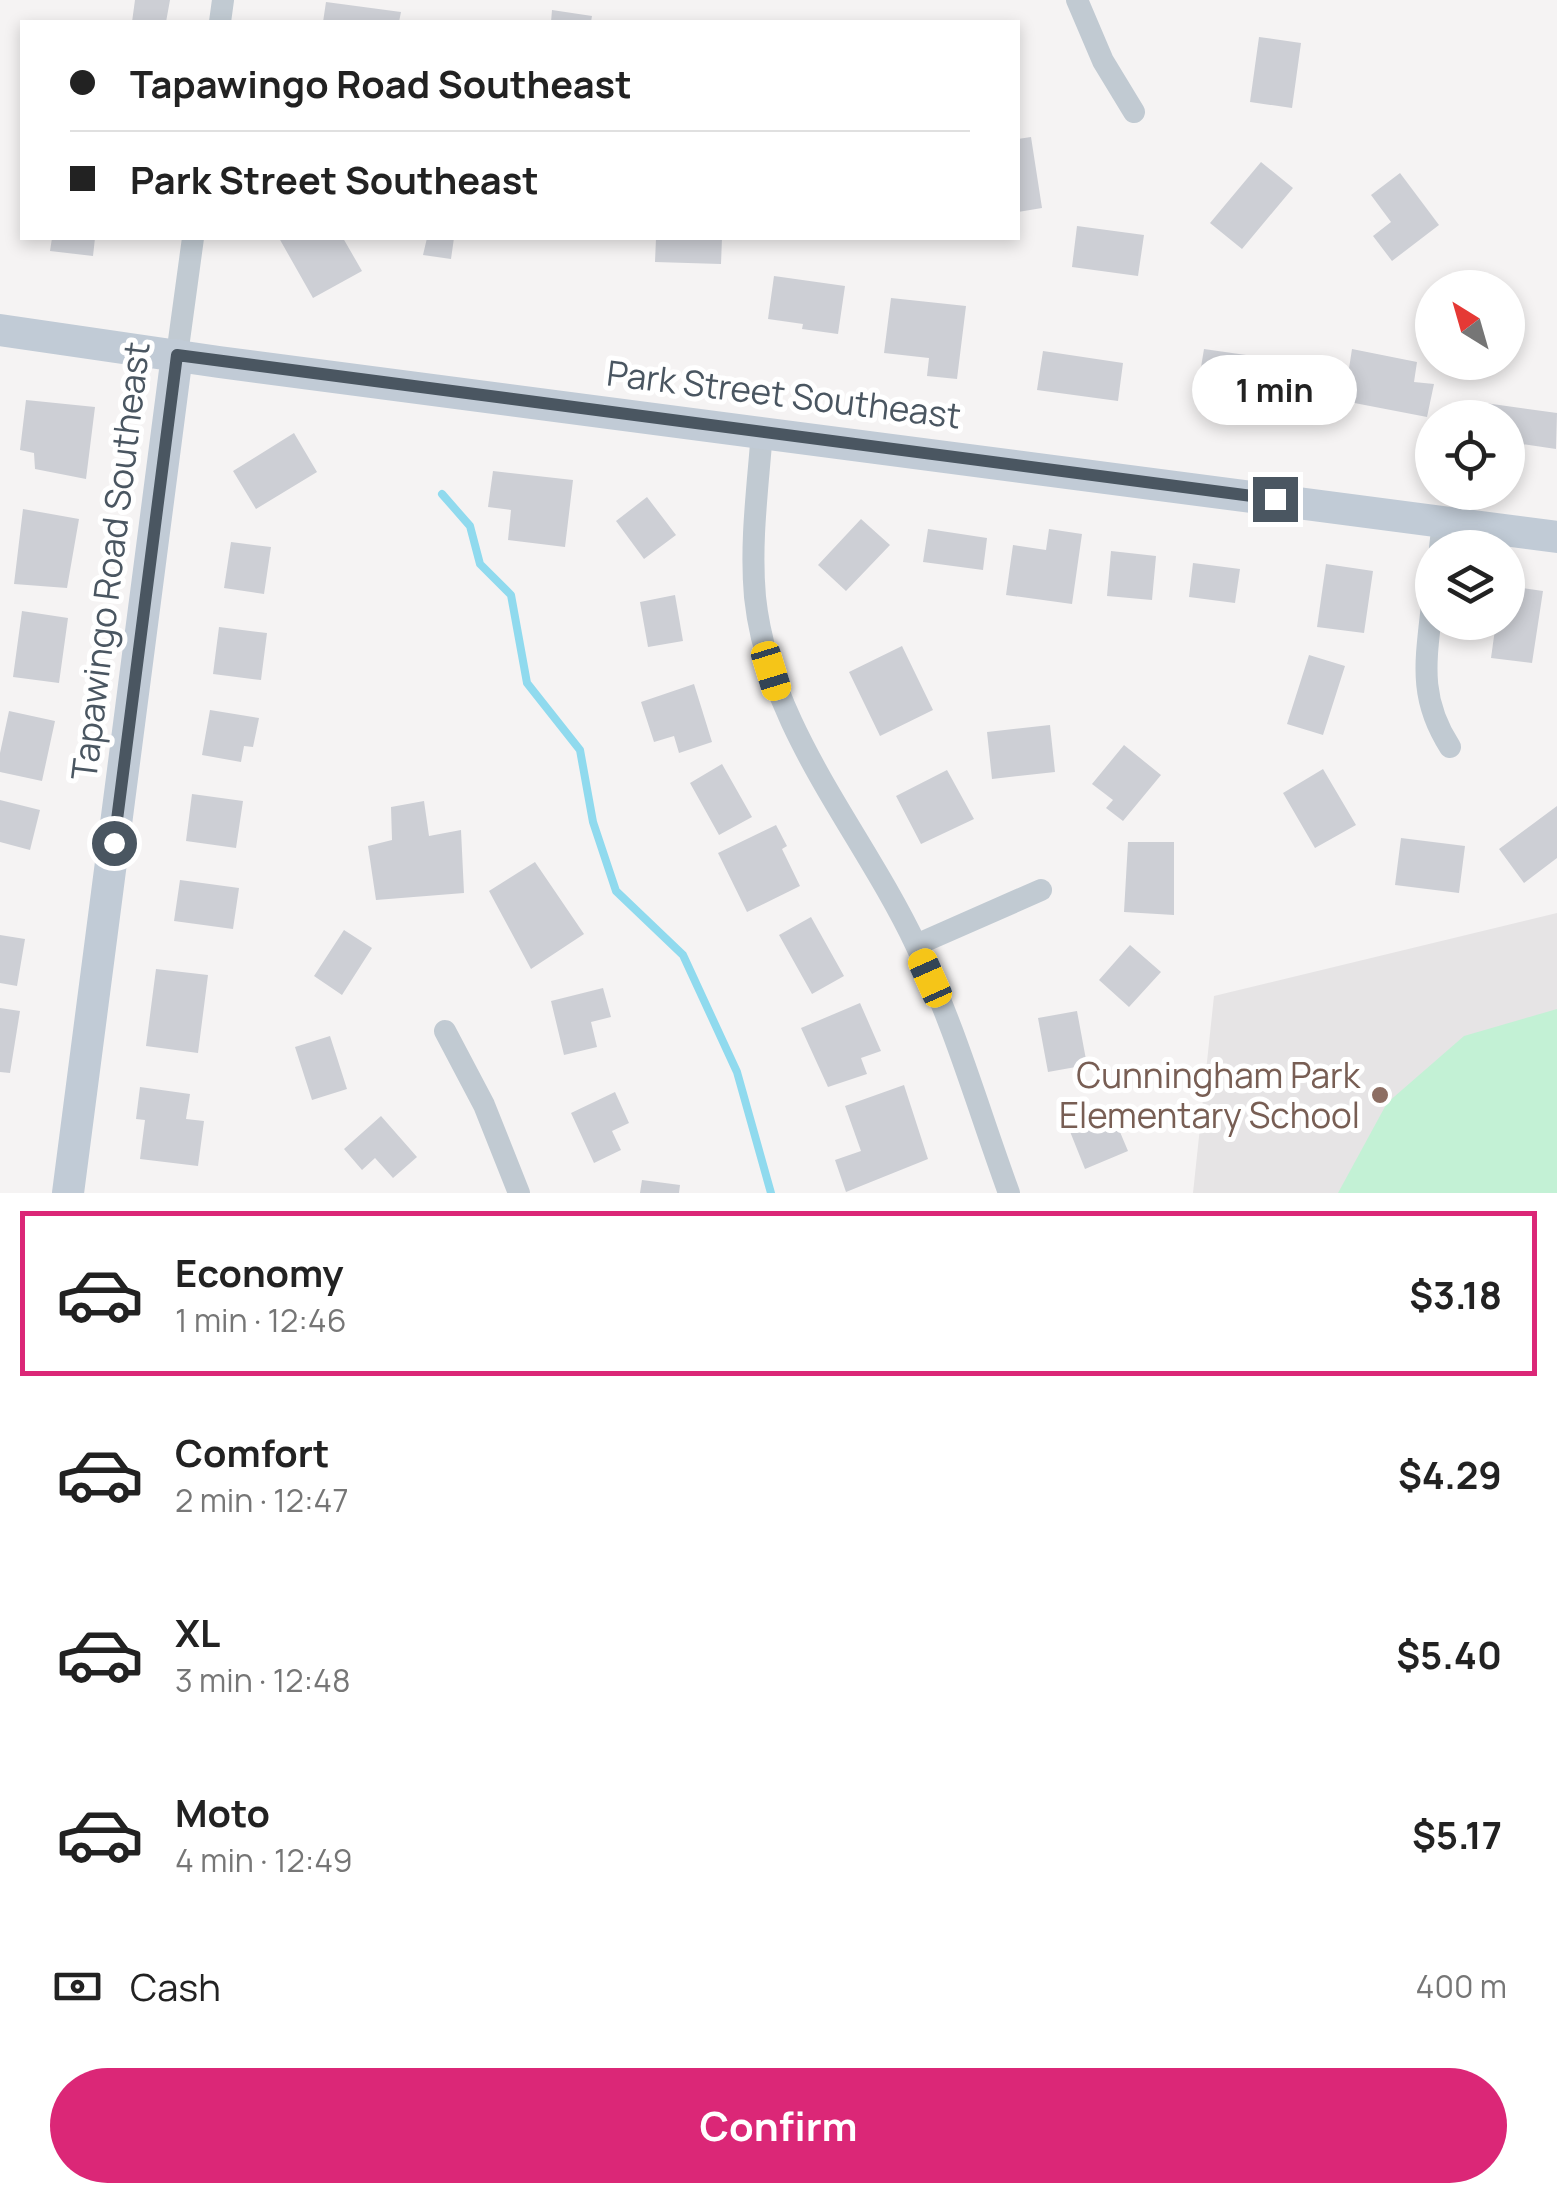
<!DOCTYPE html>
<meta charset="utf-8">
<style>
body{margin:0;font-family:Manrope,sans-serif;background:#f6f6f6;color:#222;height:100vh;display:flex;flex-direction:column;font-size:38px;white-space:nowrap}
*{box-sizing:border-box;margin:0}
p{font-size:32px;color:#767676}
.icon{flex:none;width:55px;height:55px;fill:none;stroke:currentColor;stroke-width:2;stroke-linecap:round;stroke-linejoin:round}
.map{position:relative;height:1193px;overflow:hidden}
.details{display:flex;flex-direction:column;background:#fff;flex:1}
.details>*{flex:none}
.guide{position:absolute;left:20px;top:20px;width:1000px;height:220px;border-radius:0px;box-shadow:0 5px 15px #0003;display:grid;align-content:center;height:220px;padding:0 50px;background:#fff}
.needle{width:65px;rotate:323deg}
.fabs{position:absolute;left:1415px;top:270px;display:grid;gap:20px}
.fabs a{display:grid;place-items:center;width:110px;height:110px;border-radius:50%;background:#fff;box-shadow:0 5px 15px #0003;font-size:50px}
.end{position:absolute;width:45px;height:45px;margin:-22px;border:12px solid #4a5661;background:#fff;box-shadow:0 0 0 5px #fff}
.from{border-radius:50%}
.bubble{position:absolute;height:70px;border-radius:35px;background:#fff;box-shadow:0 5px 15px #0003;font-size:32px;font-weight:700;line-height:70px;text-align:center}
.car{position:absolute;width:30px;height:60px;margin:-30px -15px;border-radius:12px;box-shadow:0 0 8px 2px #0007;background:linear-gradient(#f5c518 24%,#345 0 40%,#f5c518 0 76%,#345 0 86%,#f5c518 0)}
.guide b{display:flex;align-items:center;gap:35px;height:95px;font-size:38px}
.guide b+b{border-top:2px solid #e0e0e0}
.guide i{width:25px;height:25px;background:#222}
ul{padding:18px 0 0;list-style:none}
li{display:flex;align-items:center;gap:30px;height:165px;margin:0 20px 15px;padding:0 30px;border:5px solid transparent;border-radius:0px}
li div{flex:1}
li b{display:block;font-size:38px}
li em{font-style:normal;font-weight:700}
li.on{border-color:#db2777}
li>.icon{width:90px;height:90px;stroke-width:1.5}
.pay{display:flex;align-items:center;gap:25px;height:110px;padding:0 50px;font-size:38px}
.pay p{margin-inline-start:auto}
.action{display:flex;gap:20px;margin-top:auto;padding:20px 50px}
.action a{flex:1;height:115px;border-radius:60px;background:#db2777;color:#fff;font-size:40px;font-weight:700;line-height:115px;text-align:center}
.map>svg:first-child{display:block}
.education{fill:#e6e4e5}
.green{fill:#c3f1d5}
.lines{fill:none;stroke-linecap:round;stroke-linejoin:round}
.stream{stroke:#90daee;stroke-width:8}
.building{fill:#cdcfd5}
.street{stroke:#c1cad2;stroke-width:22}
.secondary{stroke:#c1cbd6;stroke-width:32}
.route{stroke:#4a5661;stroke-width:12}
.education-dot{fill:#8d6e63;stroke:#fff;stroke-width:4}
.labels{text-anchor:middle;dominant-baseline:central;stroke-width:10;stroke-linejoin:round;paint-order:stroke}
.street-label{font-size:35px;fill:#4a5661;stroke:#fff}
.education-label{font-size:35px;fill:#785e54;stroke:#fff;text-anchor:end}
</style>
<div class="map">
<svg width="1557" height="1193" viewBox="0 0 1557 1193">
<rect width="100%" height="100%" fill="#f5f3f3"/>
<!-- education -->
<path class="education" d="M 1557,913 L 1557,1193 L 1193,1193 L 1214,996 Z"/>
<!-- green -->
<path class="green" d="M 1557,1009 L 1557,1193 L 1338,1193 L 1387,1103 L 1464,1036 Z"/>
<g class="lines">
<!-- stream -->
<path class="stream" d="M 442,494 L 470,526 L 480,564 L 511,595 L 527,683 L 580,750 L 593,822 L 616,891 L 683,955 L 737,1072 L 771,1193"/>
</g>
<!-- building -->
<path class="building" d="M 135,0 L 170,0 L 166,22 L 132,22 Z
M 326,2 L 401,12 L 399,22 L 323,22 Z
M 552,10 L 592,16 L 591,22 L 551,22 Z
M 1259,37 L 1301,43 L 1292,108 L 1250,102 Z
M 1031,137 L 1042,208 L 1018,212 L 1018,139 Z
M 1261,162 L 1293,188 L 1242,249 L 1210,223 Z
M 1400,173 L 1439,225 L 1392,261 L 1373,236 L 1391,222 L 1371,195 Z
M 1077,226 L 1144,235 L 1138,276 L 1072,267 Z
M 52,238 L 95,238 L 93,256 L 50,251 Z
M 279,238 L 343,238 L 362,271 L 313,298 Z
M 427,238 L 454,238 L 451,259 L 423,255 Z
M 656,238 L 722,238 L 721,264 L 655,262 Z
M 774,276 L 845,286 L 838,334 L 802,329 L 803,324 L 768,319 Z
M 891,298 L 966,306 L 957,379 L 927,376 L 929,358 L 884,353 Z
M 1204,349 L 1246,355 L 1241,386 L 1199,379 Z
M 1352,349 L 1417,362 L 1414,382 L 1434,384 L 1427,417 L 1344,401 Z
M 1043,351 L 1123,363 L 1118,401 L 1037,390 Z
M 26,400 L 95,407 L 86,479 L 35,469 L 34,453 L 20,450 Z
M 1485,403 L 1557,413 L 1556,449 L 1508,442 L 1508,418 L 1483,418 Z
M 294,433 L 317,472 L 256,509 L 233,471 Z
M 493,471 L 573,480 L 565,547 L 508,540 L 511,510 L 488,507 Z
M 647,497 L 676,535 L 644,559 L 616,521 Z
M 23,509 L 79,519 L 67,588 L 14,584 Z
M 861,519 L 890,545 L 846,591 L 818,565 Z
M 928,529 L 987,538 L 983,570 L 923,562 Z
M 1049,529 L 1082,534 L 1072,604 L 1006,595 L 1013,545 L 1046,550 Z
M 231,542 L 271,547 L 264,594 L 224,588 Z
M 1111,551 L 1156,556 L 1152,600 L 1107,596 Z
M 1193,563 L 1240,569 L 1235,603 L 1189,597 Z
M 1326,564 L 1373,571 L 1364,633 L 1317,627 Z
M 1508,586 L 1543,591 L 1532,663 L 1491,658 L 1496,622 L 1508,622 Z
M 675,595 L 683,641 L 648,647 L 640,602 Z
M 22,611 L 68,618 L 59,683 L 13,677 Z
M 219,627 L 267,633 L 261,680 L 213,674 Z
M 902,646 L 933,710 L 880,736 L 849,672 Z
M 1309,655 L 1345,666 L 1323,735 L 1287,724 Z
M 694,684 L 712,742 L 679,753 L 674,736 L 654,742 L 641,702 Z
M 210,710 L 259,718 L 253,747 L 244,746 L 241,762 L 202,755 Z
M 9,711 L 55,721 L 42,781 L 0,772 L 0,753 Z
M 1050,725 L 1055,772 L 992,779 L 987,732 Z
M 1124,745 L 1161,775 L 1123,821 L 1106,808 L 1113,800 L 1092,784 Z
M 722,764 L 752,817 L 719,835 L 690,783 Z
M 1323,769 L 1356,825 L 1315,848 L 1283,793 Z
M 947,770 L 974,819 L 921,844 L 896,796 Z
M 192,794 L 243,801 L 236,848 L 186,841 Z
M 0,800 L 40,810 L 30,850 L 0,842 Z
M 424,801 L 429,836 L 461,830 L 464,893 L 376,900 L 368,846 L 392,840 L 391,807 Z
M 1557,806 L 1557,858 L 1524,883 L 1499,849 Z
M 776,825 L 787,846 L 782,849 L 800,886 L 747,912 L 718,853 Z
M 1401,838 L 1465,846 L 1459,893 L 1395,885 Z
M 1128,842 L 1174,842 L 1174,915 L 1124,912 Z
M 535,862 L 584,934 L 531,969 L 489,891 Z
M 180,880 L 239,888 L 233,929 L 174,921 Z
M 811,917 L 844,976 L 812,994 L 779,935 Z
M 344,930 L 372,948 L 342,995 L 314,976 Z
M 0,935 L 25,939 L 17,986 L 0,983 Z
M 1130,945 L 1161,972 L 1129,1007 L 1099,980 Z
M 156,969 L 208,975 L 198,1053 L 146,1046 Z
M 603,988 L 611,1017 L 591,1022 L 597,1047 L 564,1055 L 551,1001 Z
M 860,1003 L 881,1051 L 861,1058 L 867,1074 L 828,1087 L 801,1028 Z
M 0,1008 L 20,1011 L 10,1073 L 0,1072 Z
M 1077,1011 L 1087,1065 L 1048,1072 L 1038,1018 Z
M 330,1036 L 347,1089 L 312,1100 L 295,1047 Z
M 904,1085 L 928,1159 L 846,1192 L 835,1160 L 861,1151 L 845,1106 Z
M 140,1087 L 190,1094 L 186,1119 L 204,1121 L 198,1166 L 140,1159 L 145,1120 L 136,1119 Z
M 615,1092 L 629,1123 L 612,1131 L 621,1150 L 594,1163 L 571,1113 Z
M 1109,1106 L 1128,1151 L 1085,1169 L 1067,1124 Z
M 381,1116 L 417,1157 L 393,1178 L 375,1158 L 362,1170 L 344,1149 Z
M 642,1180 L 680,1185 L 679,1193 L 640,1193 Z"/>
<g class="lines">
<!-- street -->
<path class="street" d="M 1077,0 L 1103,61 L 1134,112
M 220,22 L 223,0
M 177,355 L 193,238
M 762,431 C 758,486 750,542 755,597 C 769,729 861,829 916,945 C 954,1024 979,1111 1009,1193
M 1440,548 L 1443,521
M 1432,605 C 1426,661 1418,697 1450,747
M 916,945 L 1041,890
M 445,1031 L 484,1105 L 519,1193"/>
<!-- secondary -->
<path class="secondary" d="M 0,330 L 219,362 L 1557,537
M 68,1193 L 177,355"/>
</g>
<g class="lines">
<!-- route -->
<path class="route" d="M 114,843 L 177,355 L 1275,499"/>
</g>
<!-- markers -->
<circle class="education-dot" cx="1380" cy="1095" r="10"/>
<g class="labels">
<!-- street labels -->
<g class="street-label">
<text transform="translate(784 394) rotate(7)">Park Street Southeast</text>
<text transform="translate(110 561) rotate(-83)">Tapawingo Road Southeast</text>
</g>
<!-- education labels -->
<g class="education-label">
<text x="1360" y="1075">Cunningham Park<tspan x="1360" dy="40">Elementary School</tspan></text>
</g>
</g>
</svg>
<div class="fabs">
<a><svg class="needle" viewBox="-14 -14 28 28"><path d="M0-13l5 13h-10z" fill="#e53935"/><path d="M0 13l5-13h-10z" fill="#767676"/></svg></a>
<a><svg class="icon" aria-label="locate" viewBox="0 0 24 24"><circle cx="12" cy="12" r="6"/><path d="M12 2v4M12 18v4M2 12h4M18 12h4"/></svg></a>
<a><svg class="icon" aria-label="layers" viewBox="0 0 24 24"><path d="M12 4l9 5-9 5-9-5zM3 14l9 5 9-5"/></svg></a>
</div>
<i class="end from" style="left:114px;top:843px"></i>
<i class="end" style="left:1275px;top:499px"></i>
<div class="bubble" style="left:1192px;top:355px;width:165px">1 min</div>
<i class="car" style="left:771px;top:671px;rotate:163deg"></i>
<i class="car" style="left:930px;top:978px;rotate:336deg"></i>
<div class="guide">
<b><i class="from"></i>Tapawingo Road Southeast</b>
<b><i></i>Park Street Southeast</b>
</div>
</div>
<section class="details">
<ul>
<li class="on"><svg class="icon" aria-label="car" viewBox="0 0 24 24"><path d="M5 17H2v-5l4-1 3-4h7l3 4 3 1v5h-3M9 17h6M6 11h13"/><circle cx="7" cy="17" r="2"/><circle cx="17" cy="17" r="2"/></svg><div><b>Economy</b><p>1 min · 12:46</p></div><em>$3.18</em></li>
<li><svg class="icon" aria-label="car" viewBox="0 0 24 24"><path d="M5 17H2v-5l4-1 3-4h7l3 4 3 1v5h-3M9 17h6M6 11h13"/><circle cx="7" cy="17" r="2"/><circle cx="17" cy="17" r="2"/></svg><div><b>Comfort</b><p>2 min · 12:47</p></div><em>$4.29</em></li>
<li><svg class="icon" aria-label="car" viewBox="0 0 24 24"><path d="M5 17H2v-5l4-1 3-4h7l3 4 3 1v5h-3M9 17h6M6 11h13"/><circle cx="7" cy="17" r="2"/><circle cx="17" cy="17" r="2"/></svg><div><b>XL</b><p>3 min · 12:48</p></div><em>$5.40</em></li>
<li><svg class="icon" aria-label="car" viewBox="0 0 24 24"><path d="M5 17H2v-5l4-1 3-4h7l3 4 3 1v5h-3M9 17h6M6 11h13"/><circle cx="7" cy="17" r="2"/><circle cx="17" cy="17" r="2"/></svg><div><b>Moto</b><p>4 min · 12:49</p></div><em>$5.17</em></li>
</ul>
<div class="pay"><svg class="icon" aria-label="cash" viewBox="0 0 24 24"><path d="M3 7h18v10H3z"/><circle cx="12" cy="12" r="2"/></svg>Cash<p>400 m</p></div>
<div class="action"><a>Confirm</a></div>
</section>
